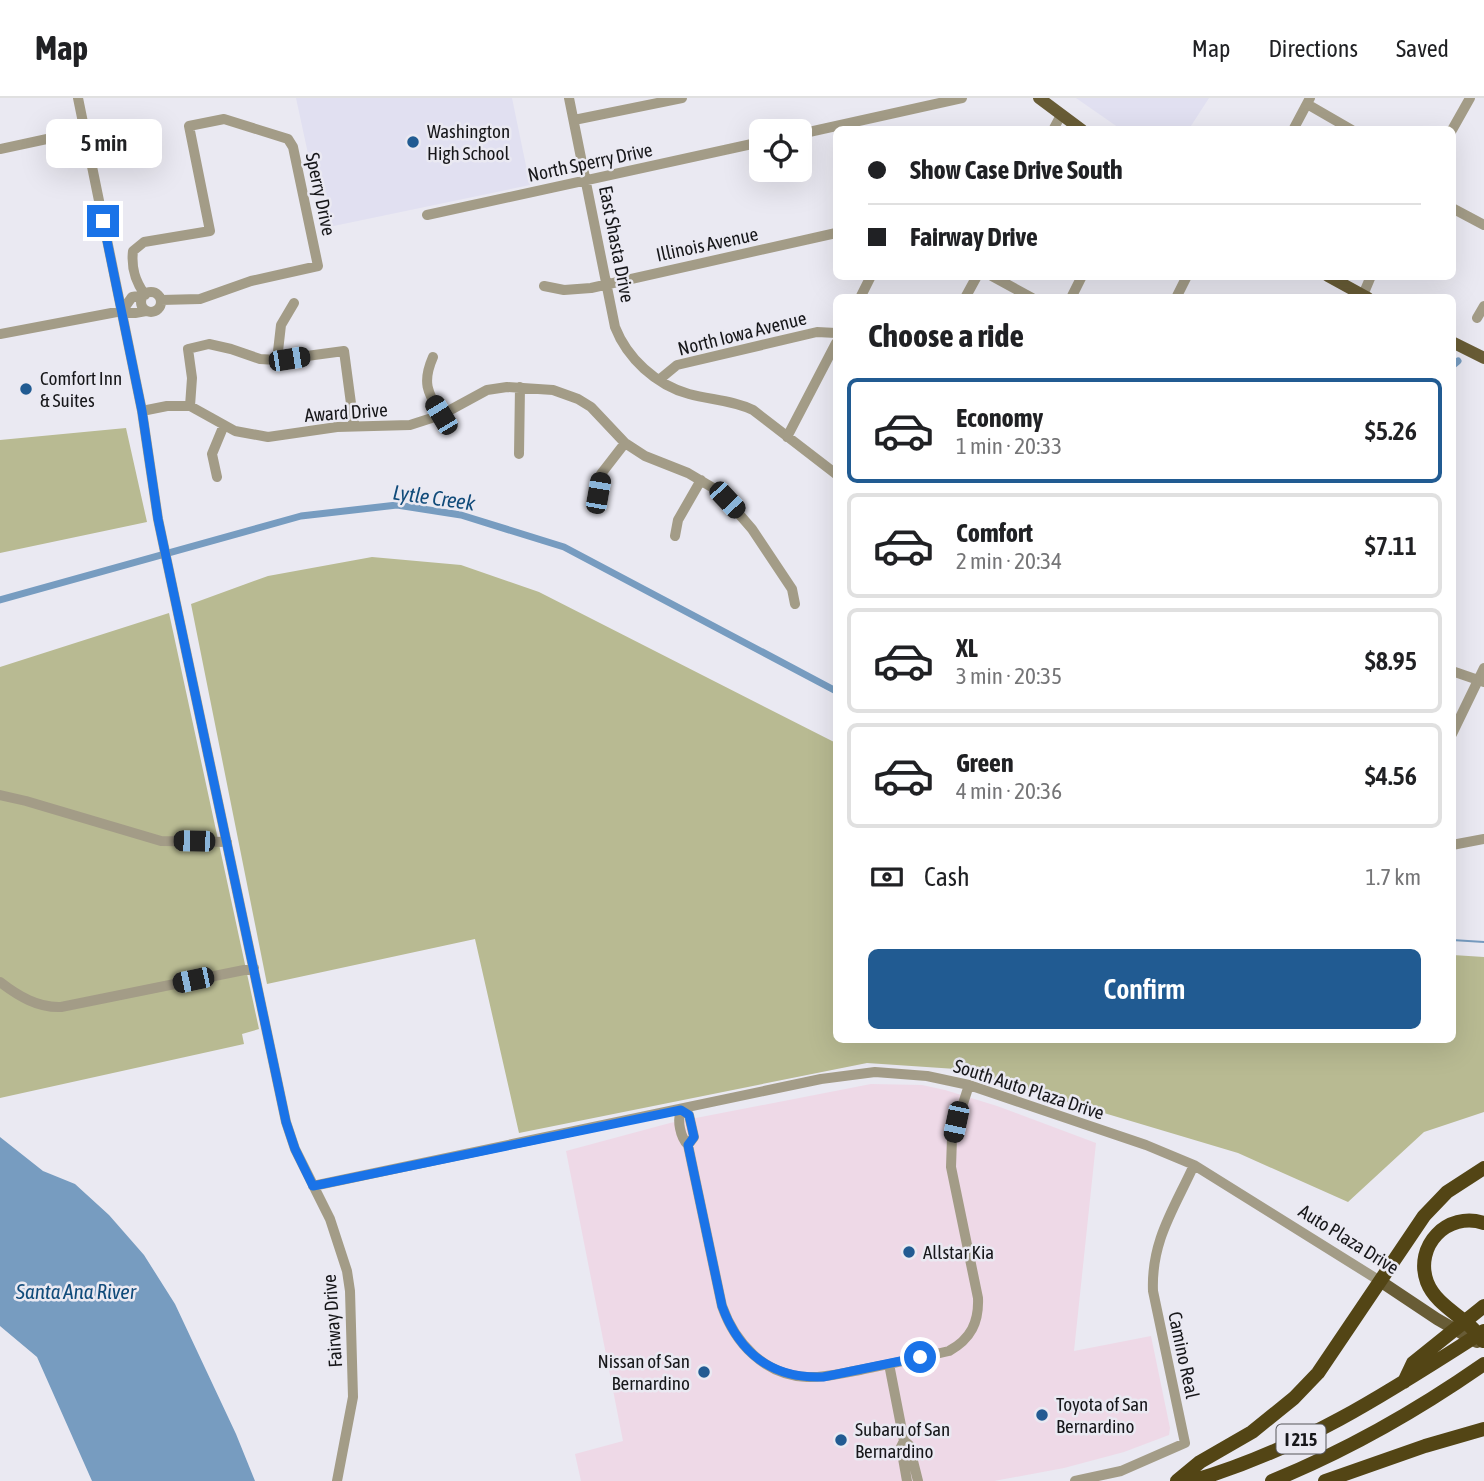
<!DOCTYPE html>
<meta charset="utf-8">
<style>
body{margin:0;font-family:"Asap Condensed",sans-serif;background:#f2f2f2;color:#202124;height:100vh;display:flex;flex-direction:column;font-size:26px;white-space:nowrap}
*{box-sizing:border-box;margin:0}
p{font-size:23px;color:#757577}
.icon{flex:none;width:38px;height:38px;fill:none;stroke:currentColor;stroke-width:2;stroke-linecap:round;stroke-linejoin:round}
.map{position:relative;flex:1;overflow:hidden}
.details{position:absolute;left:833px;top:196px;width:623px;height:749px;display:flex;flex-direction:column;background:#fff;border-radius:10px;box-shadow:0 7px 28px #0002}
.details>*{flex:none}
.guide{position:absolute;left:833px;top:28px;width:623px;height:154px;border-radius:10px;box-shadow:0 7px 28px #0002;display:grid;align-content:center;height:154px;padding:0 35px;background:#fff}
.controls{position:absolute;left:749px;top:21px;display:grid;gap:14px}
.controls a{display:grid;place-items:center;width:63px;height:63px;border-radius:10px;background:#fff;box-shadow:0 7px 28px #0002;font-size:35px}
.end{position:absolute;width:32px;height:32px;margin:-16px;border:9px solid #1a73e8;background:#fff;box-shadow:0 0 0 4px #fff}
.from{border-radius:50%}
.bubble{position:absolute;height:49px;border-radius:10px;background:#fff;box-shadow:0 7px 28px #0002;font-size:23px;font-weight:600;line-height:49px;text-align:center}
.car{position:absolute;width:21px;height:42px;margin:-21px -10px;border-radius:9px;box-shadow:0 0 5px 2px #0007;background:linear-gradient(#222 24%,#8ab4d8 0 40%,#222 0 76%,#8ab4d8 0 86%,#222 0)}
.guide b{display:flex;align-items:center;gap:24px;height:66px;font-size:26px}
.guide b+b{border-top:2px solid #e0e0e0}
.guide i{width:18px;height:18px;background:#202124}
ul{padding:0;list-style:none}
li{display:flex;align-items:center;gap:21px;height:105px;margin:0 14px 10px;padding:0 21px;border:4px solid #e0e0e0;border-radius:10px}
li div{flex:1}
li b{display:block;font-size:26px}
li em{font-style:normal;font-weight:600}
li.selected{border-color:#215b92}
li>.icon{width:63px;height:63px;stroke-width:1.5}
h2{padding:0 35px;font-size:32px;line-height:84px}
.pay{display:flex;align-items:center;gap:18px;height:77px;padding:0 35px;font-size:26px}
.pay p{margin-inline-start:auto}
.button{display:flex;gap:14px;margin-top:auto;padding:14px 35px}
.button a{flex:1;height:80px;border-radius:10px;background:#215b92;color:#fff;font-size:28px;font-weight:600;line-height:80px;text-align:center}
header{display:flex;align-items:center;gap:42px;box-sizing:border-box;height:98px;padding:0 35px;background:#fff;border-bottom:2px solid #e0e0e0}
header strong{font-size:33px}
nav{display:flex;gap:38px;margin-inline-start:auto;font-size:24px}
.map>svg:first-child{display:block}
.commercial{fill:#eed9e7}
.built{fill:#e1e0f1}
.green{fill:#b8ba92}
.water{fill:#779cc0}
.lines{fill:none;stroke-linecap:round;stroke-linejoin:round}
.stream{stroke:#779cc0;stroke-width:2}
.canal{stroke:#779cc0;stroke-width:7}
.minor{stroke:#a39c87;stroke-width:10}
.major{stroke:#685c36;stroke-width:12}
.highway{stroke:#534515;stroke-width:14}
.route{stroke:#1a73e8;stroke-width:9}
.poi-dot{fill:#215b92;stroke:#eae9f2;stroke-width:2.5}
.labels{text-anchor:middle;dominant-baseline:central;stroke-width:5;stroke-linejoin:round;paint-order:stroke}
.shield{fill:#eae9f2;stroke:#56565b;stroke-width:2}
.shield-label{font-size:18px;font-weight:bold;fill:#17171a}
.poi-label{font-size:19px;fill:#17171a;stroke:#eae9f2;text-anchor:start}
.street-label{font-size:19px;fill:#17171a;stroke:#eae9f2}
.water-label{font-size:21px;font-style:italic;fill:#114b7a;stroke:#eae9f2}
</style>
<header>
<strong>Map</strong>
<nav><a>Map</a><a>Directions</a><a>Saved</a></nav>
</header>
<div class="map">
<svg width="1484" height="1383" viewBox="0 0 1484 1383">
<rect width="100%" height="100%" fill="#eae9f2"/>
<!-- commercial -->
<path class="commercial" d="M 871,986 L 922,987 L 945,992 L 997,1008 L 1096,1045 L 1074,1253 L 1151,1238 L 1170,1330 L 1169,1337 L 1124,1354 L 1064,1370 L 994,1383 L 581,1383 L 575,1356 L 623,1343 L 566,1053 L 670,1025 Z"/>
<!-- built -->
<path class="built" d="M 296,0 L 512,0 L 530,87 L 324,130 Z
M 1076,0 L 1209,0 L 1189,31 L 1122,32 Z"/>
<!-- green -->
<path class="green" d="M 126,330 L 147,424 L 0,455 L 0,342 Z
M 372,459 L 461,467 L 539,494 L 836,645 L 836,942 L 1452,942 L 1453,857 L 1484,859 L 1484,1014 L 1424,1034 L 1348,1104 L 1238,1055 L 956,971 L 867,965 L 519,1035 L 475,841 L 267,886 L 191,506 L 268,478 Z
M 169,515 L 259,931 L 242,936 L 244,946 L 0,1000 L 0,569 Z"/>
<!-- water -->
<path class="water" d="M 0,1039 L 43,1073 L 75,1086 L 109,1117 L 144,1157 L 175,1206 L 236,1336 L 255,1383 L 92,1383 L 37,1259 L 0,1228 Z"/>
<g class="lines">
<!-- stream -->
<path class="stream" d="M 1452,842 L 1484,844"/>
<!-- canal -->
<path class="canal" d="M 1452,268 L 1458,263
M 0,502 L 301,418 L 397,407 L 461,417 L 564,449 L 836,593"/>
<!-- minor -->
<path class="minor" d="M 78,0 L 142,313 L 158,421 L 286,1024 L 295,1051 L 330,1121 L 347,1173 L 350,1193 L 353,1299 L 337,1383
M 569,0 L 615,229 C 627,260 656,287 689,296 C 711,302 733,302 753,312 L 836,376
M 1307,6 L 1352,32
M 574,22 L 682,0
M 1053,32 L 1061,17
M 1293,32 L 1310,0
M 1452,32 L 1470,0
M 800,36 L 962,0
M 0,51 L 84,33
M 1452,110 L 1484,127
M 427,117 L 761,44
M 992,178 L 1032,200
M 544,188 L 564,192 L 591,190 L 836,135
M141 204a10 10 0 1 1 20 0a10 10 0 1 1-20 0Z
M 1363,197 L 1371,178
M 860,200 L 871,178
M 965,200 L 977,178
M 1071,200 L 1082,178
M 1176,200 L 1187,178
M 122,213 L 132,199 L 145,197 C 135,183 131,170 133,153 L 144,144 L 210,133 L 189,28 L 224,21 L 288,41 L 293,49 L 318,168 L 251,183 L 200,201 L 161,202
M 1477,220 L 1484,208
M 0,236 L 122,213 L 135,215 L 146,213
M 433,259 C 422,284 427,294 441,317
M 277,262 L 281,227 L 294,205
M 660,281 L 677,267 L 817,234 L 836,235
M 190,308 L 192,280 L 188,251 L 209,246 L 231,251 L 260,261 L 277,262 L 344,253 L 354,328
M 142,313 L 167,308 L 190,308 L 235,333 L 268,339 L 337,329 L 410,327 L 441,317 L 487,292 L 507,289 L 553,292 L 578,301 L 591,309 L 625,345 L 645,358 L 688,375 L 720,394 L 752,431 L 792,491 L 795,506
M 787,339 L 836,245
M 519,356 L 520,289
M 217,379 L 212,356 L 224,327
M 598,395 L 601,376 L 625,345
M 675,438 L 678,422 L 701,382
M 1452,573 L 1484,584
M 1452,636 L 1484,570
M 0,697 L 26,703 L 161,743 L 227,744
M 1452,747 L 1484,741
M 0,884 C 18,898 38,910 61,909 L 254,870
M 681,1012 C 677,1022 680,1039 688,1047 L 722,1208 C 735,1245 764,1277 807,1279 C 824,1280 842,1275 860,1272 C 889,1266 919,1260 949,1253 C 971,1241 979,1224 978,1200 L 951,1069 L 952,1040 L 969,987
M 681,1012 L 689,1017 L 694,1039 L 688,1047
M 313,1088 L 821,981 L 875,974 L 927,978 L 969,987 L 1146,1047 L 1194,1067 L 1380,1183
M 889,1266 L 904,1343 L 909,1347 L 918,1383
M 904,1343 L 901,1349 L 907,1383
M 1075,1383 L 1121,1373 L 1185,1345 L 1153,1193 C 1151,1143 1174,1111 1194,1067"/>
<!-- major -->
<path class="major" d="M 1039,0 L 1082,32
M 1328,178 L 1368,200
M 1452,244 L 1484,260
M 1380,1183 L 1437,1221 L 1477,1244"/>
<!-- highway -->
<path class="highway" d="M 1483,1243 C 1469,1220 1437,1210 1427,1184 C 1414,1148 1447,1113 1484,1125
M 1404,1284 L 1413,1265 L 1484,1208
M 1177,1383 L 1200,1364 L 1252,1334 L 1294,1300 L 1318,1275 L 1424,1118 L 1447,1094 L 1484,1070
M 1192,1383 C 1302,1351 1389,1294 1484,1233
M 1272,1383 C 1346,1353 1418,1312 1484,1266
M 1325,1383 L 1425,1348 L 1484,1331"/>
</g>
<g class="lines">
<!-- route -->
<path class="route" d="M 103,123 L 142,313 L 158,421 L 286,1024 L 295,1051 L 313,1088 L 681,1012 L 689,1017 L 694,1039 L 688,1047 L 722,1208 C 739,1255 772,1281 823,1279 L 920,1259"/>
</g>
<!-- markers -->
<g class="poi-dot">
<circle cx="413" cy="44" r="7"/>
<circle cx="26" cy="291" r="7"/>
<circle cx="909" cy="1154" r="7"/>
<circle cx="704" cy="1274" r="7"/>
<circle cx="1042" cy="1317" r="7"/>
<circle cx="841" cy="1342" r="7"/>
</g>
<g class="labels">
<!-- shield labels -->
<rect class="shield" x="1276.5" y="1326.5" width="49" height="29" rx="5"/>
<g class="shield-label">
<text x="1301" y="1341">I 215</text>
</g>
<!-- poi labels -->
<g class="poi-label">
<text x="427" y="33">Washington<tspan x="427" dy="22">High School</tspan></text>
<text x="40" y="280">Comfort Inn<tspan x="40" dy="22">&amp; Suites</tspan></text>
<text x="923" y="1154">Allstar Kia</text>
<text x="690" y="1263" text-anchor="end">Nissan of San<tspan x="690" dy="22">Bernardino</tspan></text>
<text x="1056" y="1306">Toyota of San<tspan x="1056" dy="22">Bernardino</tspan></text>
<text x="855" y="1331">Subaru of San<tspan x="855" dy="22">Bernardino</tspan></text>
</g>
<!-- street labels -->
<g class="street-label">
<text transform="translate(590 64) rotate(-12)">North Sperry Drive</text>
<text transform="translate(321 96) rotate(78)">Sperry Drive</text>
<text transform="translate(617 146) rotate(79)">East Shasta Drive</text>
<text transform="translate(707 146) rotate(-12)">Illinois Avenue</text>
<text transform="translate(742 235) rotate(-14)">North Iowa Avenue</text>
<text transform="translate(346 314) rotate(-4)">Award Drive</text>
<text transform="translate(1029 991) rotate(18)">South Auto Plaza Drive</text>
<text transform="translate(1349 1141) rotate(32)">Auto Plaza Drive</text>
<text transform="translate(332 1223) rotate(-94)">Fairway Drive</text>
<text transform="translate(1184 1257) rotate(78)">Camino Real</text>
</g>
<!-- water labels -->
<g class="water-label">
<text transform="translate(434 399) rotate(8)">Lytle Creek</text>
<text x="76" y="1193">Santa Ana River</text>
</g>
</g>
</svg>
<div class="controls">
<a><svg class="icon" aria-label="locate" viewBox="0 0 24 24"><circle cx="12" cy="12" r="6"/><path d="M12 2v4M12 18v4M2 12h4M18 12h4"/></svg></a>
</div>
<i class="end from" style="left:920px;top:1259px"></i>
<i class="end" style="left:103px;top:123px"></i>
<div class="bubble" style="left:46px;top:21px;width:116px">5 min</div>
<i class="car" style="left:289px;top:261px;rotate:81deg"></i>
<i class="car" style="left:441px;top:317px;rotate:329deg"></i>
<i class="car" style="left:598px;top:395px;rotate:10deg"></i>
<i class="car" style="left:727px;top:402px;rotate:137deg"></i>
<i class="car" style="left:194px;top:743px;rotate:271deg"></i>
<i class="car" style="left:193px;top:882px;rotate:258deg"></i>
<i class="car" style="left:956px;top:1024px;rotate:192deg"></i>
<div class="guide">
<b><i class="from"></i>Show Case Drive South</b>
<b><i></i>Fairway Drive</b>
</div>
<section class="details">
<h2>Choose a ride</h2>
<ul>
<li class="selected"><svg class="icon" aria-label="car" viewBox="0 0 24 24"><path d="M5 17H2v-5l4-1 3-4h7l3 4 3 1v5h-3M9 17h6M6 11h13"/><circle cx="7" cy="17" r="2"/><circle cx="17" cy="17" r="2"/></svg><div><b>Economy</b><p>1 min · 20:33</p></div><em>$5.26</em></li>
<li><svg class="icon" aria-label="car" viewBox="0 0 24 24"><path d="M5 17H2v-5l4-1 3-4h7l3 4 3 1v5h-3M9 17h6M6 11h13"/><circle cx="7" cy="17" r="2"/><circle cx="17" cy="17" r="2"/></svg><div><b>Comfort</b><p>2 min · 20:34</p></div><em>$7.11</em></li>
<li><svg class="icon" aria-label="car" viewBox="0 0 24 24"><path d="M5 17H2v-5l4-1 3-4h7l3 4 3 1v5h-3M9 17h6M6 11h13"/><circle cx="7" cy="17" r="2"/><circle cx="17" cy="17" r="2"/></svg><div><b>XL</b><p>3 min · 20:35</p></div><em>$8.95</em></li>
<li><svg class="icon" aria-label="car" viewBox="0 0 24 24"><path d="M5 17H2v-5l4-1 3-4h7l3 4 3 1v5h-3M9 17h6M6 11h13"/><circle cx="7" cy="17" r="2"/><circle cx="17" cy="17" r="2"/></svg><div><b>Green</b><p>4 min · 20:36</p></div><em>$4.56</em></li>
</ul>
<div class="pay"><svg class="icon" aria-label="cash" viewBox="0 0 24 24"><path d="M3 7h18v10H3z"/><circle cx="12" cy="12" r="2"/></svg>Cash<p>1.7 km</p></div>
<div class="button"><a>Confirm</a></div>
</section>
</div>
